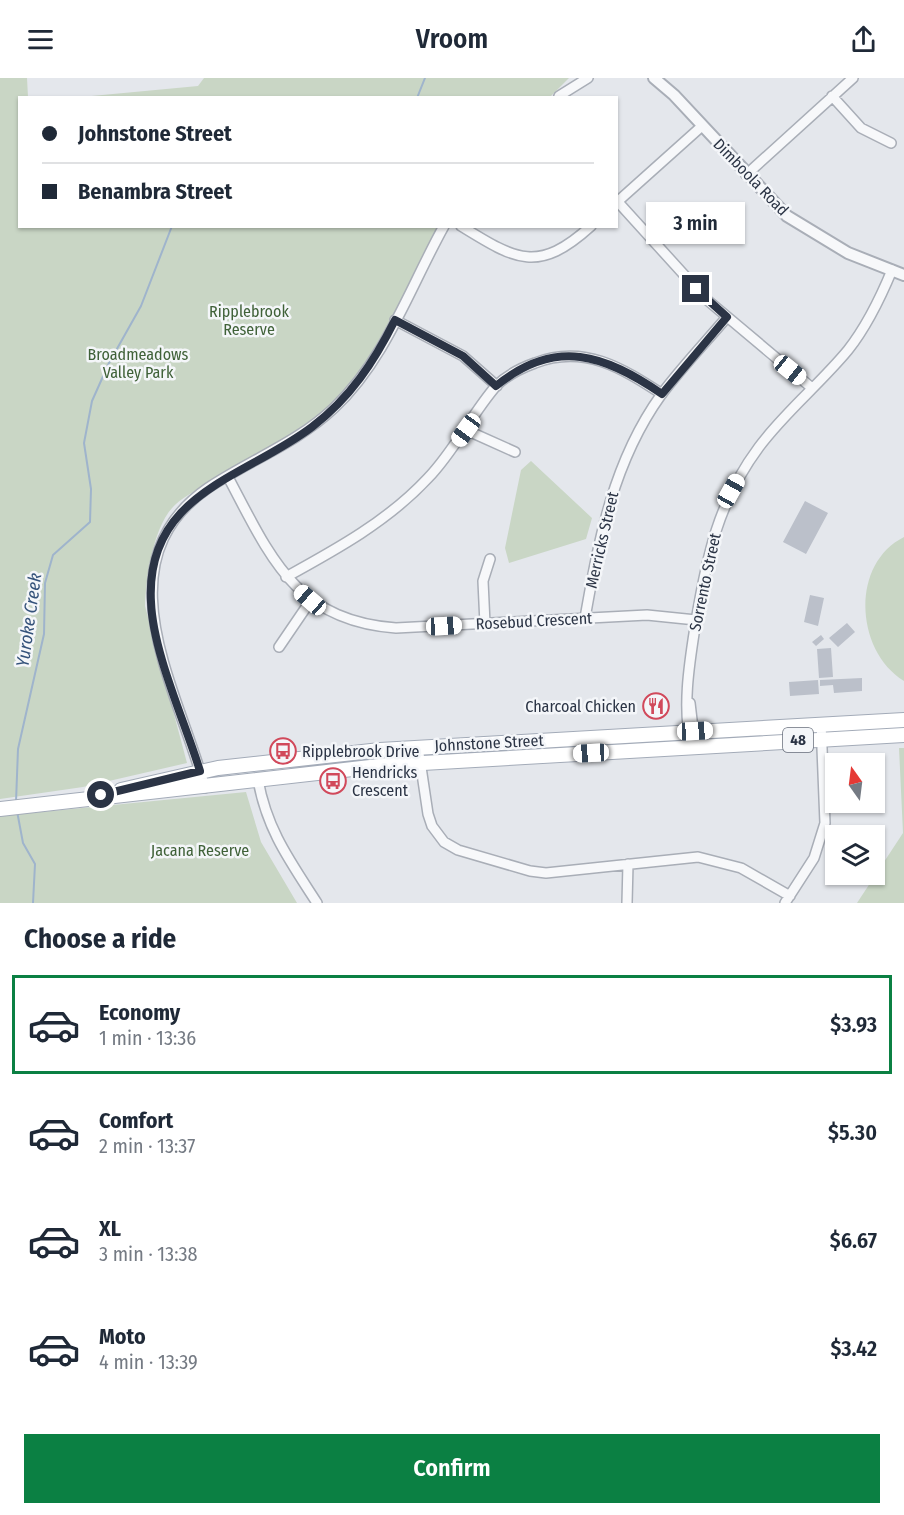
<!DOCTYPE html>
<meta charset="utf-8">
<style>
body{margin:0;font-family:"Fira Sans Condensed",sans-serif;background:#f6f6f7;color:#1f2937;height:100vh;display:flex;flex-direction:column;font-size:22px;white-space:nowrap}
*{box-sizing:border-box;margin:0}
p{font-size:20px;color:#747a83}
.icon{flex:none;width:33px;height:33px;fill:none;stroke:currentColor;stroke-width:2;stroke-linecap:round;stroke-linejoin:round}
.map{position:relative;height:825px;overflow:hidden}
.sheet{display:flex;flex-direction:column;background:#fff;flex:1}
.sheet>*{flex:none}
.hud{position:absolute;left:18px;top:18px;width:600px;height:132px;border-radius:0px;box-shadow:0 2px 4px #0004;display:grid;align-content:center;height:132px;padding:0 24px;background:#fff}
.needle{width:39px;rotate:346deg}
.fabs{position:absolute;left:825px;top:675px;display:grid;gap:12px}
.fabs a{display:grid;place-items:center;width:60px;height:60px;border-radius:0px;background:#fff;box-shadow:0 2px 4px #0004;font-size:30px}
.end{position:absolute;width:27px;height:27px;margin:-14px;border:8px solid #2b3445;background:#fff;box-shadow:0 0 0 3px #fff}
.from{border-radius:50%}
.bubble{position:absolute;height:42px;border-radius:0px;background:#fff;box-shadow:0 2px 4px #0004;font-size:20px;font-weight:600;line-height:42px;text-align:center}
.car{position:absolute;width:18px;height:36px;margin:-18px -9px;border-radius:8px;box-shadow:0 0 4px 2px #0007;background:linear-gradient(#fff 24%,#345 0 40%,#fff 0 76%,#345 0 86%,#fff 0)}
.hud b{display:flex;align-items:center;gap:21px;height:57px;font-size:22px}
.hud b+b{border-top:2px solid #e0e1e3}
.hud i{width:15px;height:15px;background:#1f2937}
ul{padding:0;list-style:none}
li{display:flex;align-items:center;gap:18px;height:99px;margin:0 12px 9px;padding:0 12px;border:3px solid transparent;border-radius:0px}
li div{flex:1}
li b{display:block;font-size:22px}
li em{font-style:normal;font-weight:600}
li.current{border-color:#0b8043}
li>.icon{width:54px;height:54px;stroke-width:1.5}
h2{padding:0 24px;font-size:27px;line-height:72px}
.cta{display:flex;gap:12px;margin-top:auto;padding:12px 24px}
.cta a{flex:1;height:69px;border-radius:0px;background:#0b8043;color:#fff;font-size:24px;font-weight:600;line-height:69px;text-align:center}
header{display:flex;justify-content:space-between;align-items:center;height:78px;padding:0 24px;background:#fff;font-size:27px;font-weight:600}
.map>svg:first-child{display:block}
.green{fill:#c9d6c5}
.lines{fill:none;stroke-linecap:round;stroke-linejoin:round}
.stream{stroke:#9fb4cc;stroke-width:2}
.building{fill:#bbc0ca}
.minor-casing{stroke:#a9aeb7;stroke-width:12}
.tertiary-casing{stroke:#a9aeb7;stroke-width:14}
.primary-casing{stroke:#a3abb8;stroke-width:16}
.minor{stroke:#f7f8fa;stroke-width:9}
.tertiary{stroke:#f7f8fa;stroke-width:10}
.primary{stroke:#fff;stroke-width:14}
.route{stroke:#2b3445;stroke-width:8}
.labels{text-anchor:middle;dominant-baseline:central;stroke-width:5;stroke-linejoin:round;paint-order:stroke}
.shield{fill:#f4f6f9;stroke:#676e7b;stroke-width:1.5}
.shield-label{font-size:15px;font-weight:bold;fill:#2b3445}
.street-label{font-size:16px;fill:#2b3445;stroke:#f4f6f9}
.park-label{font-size:16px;fill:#3f6138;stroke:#f4f6f9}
.poi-label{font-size:16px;fill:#2b3445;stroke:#f4f6f9;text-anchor:start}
.water-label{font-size:18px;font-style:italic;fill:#34527a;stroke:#f4f6f9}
</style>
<header><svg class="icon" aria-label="menu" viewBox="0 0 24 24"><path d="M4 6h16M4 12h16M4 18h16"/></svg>Vroom<svg class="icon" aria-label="share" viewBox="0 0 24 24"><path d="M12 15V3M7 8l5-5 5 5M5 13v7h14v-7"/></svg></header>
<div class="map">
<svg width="904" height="825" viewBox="0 0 904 825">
<rect width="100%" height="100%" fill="#e4e7ec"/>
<!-- green -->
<path class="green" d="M 0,0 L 27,0 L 28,19 L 20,20 L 20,148 L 440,149 C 408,203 384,265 343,314 C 306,357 245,378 199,410 C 191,416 180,421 173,429 C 153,450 146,500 145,528 L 187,685 L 83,709 L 0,721 Z
M 204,0 L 569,0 L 549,20 L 81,19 L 198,8 Z
M 531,383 L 592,440 L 586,461 L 509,485 L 505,470 L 521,392 Z
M 904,459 L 904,603 C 855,573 850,486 904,459 Z
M 899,670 L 904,670 L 904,825 L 857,825 L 903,755 Z
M 246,714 L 261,764 L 297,825 L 0,825 L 0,738 Z"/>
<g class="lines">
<!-- stream -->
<path class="stream" d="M 417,20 L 425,0
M 16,724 L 18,671 L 44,556 L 45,505 L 53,477 L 90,444 L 91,411 L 84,365 L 92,323 L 109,285 L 141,228 L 172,148
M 17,733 L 23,765 L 35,786 L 33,825"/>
</g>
<!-- building -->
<path class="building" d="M 805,423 L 828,435 L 806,476 L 783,464 Z
M 810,517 L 824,520 L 818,548 L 804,544 Z
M 847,545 L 855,554 L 838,569 L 829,560 Z
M 821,557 L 824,561 L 816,568 L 812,564 Z
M 831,570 L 833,599 L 819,600 L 817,571 Z
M 862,600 L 862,613 L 834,615 L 833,607 L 820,608 L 820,602 Z
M 818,602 L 819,616 L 790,618 L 789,604 Z"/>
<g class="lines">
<!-- minor casing -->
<g class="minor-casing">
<path id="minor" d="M 559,18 L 588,0
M 832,18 L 861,50 L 891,65
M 746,97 L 853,0
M 618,124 L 706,221 L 812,310
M 616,125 L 702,48
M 461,148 C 516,182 538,196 591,148
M 395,242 L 463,278 L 497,308
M 466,352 L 515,374
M 228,399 C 270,478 295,543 396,550 L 647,537 L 696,542
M 286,499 C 337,471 388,443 428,400 C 455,372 471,337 496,308 C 507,297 521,290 535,285 C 584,266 622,290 662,316
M 585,540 C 599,461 613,384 661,317 C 681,290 705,265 727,239
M 485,546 L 483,503 L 490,481
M 279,569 L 311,522
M 690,625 L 694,659
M 418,669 L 428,736 L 432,748 L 444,764 L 458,772 L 530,793 L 546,795 L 698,779 L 741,790 L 790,818
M 692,669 C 681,632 690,581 696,543 C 707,478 718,424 759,369 C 785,334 820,306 848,272 C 867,248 880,221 892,192
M 258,702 C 267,752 290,783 317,825
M 205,710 C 179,613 99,485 208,410 C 250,382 297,365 334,330 C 386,281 410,209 444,148
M 627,825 L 628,786
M 785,825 L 814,780 L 825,745 L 821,645"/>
</g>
<!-- tertiary casing -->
<g class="tertiary-casing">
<path id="tertiary" d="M 654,0 L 674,17 L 787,138 L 848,175 L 904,197"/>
</g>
<!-- primary casing -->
<g class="primary-casing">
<path id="primary" d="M 121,712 L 218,690 L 380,672 L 904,642
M 0,731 L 388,687 L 904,657"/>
</g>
<!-- minor -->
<use href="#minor" class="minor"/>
<!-- tertiary -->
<use href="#tertiary" class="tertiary"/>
<!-- primary -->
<use href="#primary" class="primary"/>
</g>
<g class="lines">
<!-- route -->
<path class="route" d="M 101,717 L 200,693 C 185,644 153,575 151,524 C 145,415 245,400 312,349 C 350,320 374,284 395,242 L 463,278 L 496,308 C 556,259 605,277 662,316 L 727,239 L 696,211"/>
</g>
<!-- icons -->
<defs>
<g id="restaurant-ring" transform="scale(1.35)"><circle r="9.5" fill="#f4f6f9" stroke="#d1495b" stroke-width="1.5"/><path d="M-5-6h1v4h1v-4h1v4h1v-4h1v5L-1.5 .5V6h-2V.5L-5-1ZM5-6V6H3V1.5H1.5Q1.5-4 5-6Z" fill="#d1495b"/></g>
<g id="bus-ring" transform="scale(1.35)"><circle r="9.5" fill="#f4f6f9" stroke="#d1495b" stroke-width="1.5"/><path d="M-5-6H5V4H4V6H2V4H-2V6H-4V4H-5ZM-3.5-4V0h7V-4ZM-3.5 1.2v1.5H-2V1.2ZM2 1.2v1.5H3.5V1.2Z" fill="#d1495b"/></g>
</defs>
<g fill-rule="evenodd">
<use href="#restaurant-ring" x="656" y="628"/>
<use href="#bus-ring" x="283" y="673"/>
<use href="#bus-ring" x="333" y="703"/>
</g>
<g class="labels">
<!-- shield labels -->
<rect class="shield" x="783" y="650" width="30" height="24" rx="4.5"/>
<g class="shield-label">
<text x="798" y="662">48</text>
</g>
<!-- street labels -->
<g class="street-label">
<text transform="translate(751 99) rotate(46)">Dimboola Road</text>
<text transform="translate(602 462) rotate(-77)">Merricks Street</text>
<text transform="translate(705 504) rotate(-78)">Sorrento Street</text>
<text transform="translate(534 543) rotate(-3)">Rosebud Crescent</text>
<text transform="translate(489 665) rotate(-3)">Johnstone Street</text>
</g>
<!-- park labels -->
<g class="park-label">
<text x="249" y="233">Ripplebrook<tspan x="249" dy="18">Reserve</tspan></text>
<text x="138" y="276">Broadmeadows<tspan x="138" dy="18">Valley Park</tspan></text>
<text x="200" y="772">Jacana Reserve</text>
</g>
<!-- poi labels -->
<g class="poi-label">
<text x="636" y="628" text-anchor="end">Charcoal Chicken</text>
<text x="302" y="673">Ripplebrook Drive</text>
<text x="352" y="694">Hendricks<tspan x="352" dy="18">Crescent</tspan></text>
</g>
<!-- water labels -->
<g class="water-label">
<text transform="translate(29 542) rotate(-82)">Yuroke Creek</text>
</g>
</g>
</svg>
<div class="fabs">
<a><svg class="needle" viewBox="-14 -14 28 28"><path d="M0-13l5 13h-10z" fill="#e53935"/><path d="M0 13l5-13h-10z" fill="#747a83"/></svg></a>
<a><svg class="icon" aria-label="layers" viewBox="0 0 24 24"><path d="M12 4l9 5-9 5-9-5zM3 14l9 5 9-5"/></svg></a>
</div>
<i class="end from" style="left:101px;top:717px"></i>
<i class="end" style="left:696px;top:211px"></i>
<div class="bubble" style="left:646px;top:124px;width:99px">3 min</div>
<i class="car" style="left:790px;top:292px;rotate:129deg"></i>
<i class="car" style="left:466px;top:352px;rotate:216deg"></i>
<i class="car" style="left:731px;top:413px;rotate:29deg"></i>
<i class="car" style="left:310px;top:522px;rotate:311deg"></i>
<i class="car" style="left:444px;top:548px;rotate:87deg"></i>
<i class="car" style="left:695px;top:653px;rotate:87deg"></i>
<i class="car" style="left:591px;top:675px;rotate:267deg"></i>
<div class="hud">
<b><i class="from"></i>Johnstone Street</b>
<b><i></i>Benambra Street</b>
</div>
</div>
<section class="sheet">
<h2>Choose a ride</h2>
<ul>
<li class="current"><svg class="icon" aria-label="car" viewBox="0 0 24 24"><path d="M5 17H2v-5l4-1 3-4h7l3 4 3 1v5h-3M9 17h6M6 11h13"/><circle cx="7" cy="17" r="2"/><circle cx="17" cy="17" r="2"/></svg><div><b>Economy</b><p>1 min · 13:36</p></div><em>$3.93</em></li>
<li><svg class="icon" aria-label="car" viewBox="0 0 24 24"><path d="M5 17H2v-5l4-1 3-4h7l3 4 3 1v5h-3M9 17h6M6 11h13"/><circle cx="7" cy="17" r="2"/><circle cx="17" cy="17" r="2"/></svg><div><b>Comfort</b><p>2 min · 13:37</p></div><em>$5.30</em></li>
<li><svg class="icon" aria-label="car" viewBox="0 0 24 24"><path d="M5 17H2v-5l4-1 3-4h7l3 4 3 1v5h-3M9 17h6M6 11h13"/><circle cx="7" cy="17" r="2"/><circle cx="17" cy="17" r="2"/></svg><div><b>XL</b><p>3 min · 13:38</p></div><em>$6.67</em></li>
<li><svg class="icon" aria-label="car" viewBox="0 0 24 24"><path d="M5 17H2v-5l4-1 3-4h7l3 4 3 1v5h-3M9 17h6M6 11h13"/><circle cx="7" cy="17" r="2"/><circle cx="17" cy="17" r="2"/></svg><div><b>Moto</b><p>4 min · 13:39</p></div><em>$3.42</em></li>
</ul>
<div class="cta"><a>Confirm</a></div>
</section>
